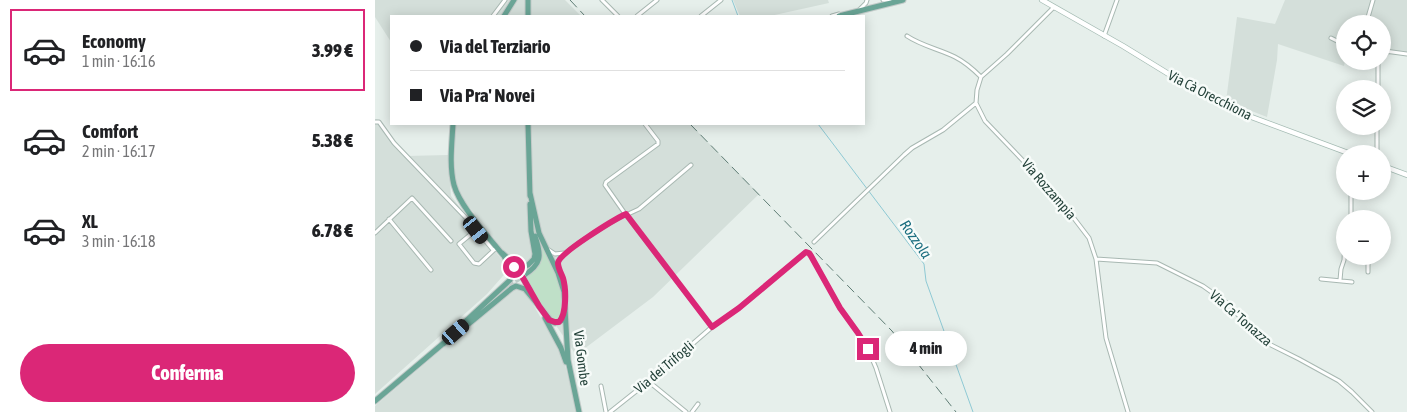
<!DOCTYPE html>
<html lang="it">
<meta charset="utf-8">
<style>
body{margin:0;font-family:"Asap Condensed",sans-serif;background:#f2f2f2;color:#202124;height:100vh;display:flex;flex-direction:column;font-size:19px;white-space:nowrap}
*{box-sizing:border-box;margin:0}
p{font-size:16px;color:#757577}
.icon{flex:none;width:28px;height:28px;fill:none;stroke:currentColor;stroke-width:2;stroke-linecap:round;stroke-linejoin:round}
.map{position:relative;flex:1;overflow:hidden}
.sheet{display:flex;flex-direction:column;background:#fff;width:375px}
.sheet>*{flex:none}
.hud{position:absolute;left:15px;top:15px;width:475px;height:110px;border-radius:0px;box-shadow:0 2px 12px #0003;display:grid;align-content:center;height:110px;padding:0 20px;background:#fff}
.controls{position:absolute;left:961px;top:15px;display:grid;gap:10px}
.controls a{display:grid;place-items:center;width:55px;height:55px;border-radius:50%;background:#fff;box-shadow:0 2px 12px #0003;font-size:25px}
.end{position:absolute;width:22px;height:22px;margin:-11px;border:6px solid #db2777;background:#fff;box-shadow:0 0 0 2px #fff}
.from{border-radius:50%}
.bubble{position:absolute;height:35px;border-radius:18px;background:#fff;box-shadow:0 2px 12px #0003;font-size:16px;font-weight:800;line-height:35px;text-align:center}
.car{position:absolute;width:15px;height:30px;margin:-15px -8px;border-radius:6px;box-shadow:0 0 4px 1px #0007;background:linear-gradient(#222 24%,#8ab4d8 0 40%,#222 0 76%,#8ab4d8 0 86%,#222 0)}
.hud b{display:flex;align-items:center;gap:18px;height:48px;font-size:19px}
.hud b+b{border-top:1px solid #e0e0e0}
.hud i{width:12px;height:12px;background:#202124}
ul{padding:9px 0 0;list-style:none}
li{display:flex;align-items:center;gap:15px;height:82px;margin:0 10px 8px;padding:0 10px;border:2px solid transparent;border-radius:0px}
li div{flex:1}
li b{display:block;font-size:19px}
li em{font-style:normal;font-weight:800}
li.selected{border-color:#db2777}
li>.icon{width:45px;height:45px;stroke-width:1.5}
.action{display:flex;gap:10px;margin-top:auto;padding:10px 20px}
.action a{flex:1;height:58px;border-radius:30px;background:#db2777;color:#fff;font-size:20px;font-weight:800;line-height:58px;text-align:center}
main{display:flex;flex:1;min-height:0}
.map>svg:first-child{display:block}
.built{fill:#d4dfda}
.green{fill:#bfe0c8}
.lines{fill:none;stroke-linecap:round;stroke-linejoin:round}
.stream{stroke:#8ec9d4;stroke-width:1}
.primary-tunnel{stroke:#bfccc8;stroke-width:5;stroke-dasharray:5 2.5;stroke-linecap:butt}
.minor-casing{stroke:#a8b8b2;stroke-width:5}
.secondary-casing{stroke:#a4bbb3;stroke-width:6}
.primary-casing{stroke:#c2cac8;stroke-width:7}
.minor{stroke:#fff;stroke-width:3}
.secondary{stroke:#fff;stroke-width:4.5}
.primary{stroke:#6aa596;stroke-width:5}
.rail{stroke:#5f7d75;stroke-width:1;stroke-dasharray:10 5;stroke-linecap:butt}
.primary-bridge-casing{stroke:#c2cac8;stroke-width:7;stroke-linecap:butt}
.primary-bridge{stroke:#6aa596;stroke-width:5}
.route{stroke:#db2777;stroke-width:6}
.labels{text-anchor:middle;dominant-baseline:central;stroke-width:5;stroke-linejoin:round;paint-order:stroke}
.street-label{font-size:14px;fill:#24423a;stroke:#f7fbf9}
.water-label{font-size:15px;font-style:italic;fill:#1c6f80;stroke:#f7fbf9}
</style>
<main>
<section class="sheet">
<ul>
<li class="selected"><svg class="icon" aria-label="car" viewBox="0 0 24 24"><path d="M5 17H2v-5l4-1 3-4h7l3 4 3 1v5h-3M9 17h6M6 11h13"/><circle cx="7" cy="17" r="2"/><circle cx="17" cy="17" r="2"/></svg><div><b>Economy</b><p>1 min · 16:16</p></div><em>3.99 €</em></li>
<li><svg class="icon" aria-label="car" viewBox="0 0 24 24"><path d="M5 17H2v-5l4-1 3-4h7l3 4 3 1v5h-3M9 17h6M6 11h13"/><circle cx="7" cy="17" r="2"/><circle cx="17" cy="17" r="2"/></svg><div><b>Comfort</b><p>2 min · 16:17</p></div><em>5.38 €</em></li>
<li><svg class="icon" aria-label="car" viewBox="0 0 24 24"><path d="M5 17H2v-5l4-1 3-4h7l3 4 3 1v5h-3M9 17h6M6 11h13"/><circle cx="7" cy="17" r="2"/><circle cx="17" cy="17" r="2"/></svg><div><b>XL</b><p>3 min · 16:18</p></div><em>6.78 €</em></li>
</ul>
<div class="action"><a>Conferma</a></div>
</section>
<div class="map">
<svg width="1032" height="412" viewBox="0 0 1032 412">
<rect width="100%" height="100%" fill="#e6efeb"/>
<!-- built -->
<path class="built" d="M 0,0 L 190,0 L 206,16 L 16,16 L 16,42 L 0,17 Z
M 358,0 L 453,0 L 454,3 L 395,16 L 365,16 Z
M 910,0 L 1032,0 L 1032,56 L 1016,54 L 1008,58 L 1008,24 L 970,24 L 970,61 L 969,66 L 903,44 L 902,60 L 892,117 L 851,101 L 862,17 L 900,24 Z
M 2,119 L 31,156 L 73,155 L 76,196 L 134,269 L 112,294 L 0,394 L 0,120 Z
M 80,124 L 315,124 L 384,194 L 278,297 L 201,355 L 140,265 L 80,189 Z
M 142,289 L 147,290 L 155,299 L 178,339 L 190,365 L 202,412 L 0,412 L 0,406 L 132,294 Z"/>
<!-- green -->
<path class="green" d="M 156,211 C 158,218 158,224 161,230 C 171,260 197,287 185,319 L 179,321 L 164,302 L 149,277 L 163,265 L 162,238 L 156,225 Z"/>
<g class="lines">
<!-- stream -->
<path class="stream" d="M 357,0 L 363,16
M 443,124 L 549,264 L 551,281 L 598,412"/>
<!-- primary-tunnel -->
<path class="primary-tunnel" d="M 117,300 L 140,281 L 148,276"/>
<!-- minor casing -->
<g class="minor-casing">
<path id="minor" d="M 227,0 L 243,16
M 508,0 L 515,0
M 680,8 L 678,8 L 632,54 L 606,77 L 602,90 L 601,103 L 610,121 L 682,196 L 714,238 L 721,259 L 731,338 L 753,412
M 485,9 L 491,3 L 492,0
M 118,16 L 130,0
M 262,16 L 282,0
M 326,16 L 346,0
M 457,16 L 464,14
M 991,24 L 998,0
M 532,36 C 547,46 564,49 580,57 C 590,62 598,69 606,77
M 729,36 L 742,0
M 956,38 L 970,45
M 1008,53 L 1010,51 L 1032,54
M 1003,89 L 1003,61
M 0,122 L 4,122 L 19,143 L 93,220 L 118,250 L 123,248
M 1002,154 L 1002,126
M 316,165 L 264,209 L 251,215 L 337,327
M 976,191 L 976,219
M 14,219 L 56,270
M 101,230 L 84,244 L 99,263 L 104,264 L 119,250
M 0,233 L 37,198 L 76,241
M 439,242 L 529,155 L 537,148 L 568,130 L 601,103
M 174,250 L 180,254 L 189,253
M 721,259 L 782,263 L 828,286 L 852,303 L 879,332 L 892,343 L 924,359 L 964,381 L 977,392 L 997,412
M 993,272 L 993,256
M 946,279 L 977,282
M 965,280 L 966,269 L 969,260 L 970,239
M 189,286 C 188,278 181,267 184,260 C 188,251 240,219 251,215 L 230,185 L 231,182 L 283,144 L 283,141 L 270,124
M 273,381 L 311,412
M 226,386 L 231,412
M 235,412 L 284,373 L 337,327 L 364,308 L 431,252 L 435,254 L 465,308 L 483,333 L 493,349 L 501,368 L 515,412
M 317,412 L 323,404"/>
</g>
<!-- secondary casing -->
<g class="secondary-casing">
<path id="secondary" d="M 667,0 L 748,46 L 823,92 L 863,112 L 976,154
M 1008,166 L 1032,175"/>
</g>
<!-- primary casing -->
<g class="primary-casing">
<path id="primary" d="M 153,0 L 153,16
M 129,16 L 139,0
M 464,16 L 528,0
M 78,124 C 77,143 74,166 79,185 C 85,207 114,237 128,255
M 153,124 L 155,196
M 155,193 L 164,233 L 183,273 L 189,292 L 193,360 L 204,412
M 127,253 L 142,266 L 145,267 L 153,265 L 159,259 L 160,254 L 156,231 L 155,204
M 148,276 C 167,264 167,256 160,236
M 148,278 L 155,290
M 170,318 L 186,348 L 191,362
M 80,331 L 135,280 C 139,270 133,265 129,256
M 68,344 L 96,322 L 137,288 L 141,286 L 150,289 L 177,322 L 180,323 L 186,321 L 189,313
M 0,401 L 70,342"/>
</g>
<!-- minor -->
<use href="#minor" class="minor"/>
<!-- secondary -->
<use href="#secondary" class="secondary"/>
<!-- primary -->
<use href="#primary" class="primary"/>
<!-- rail -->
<path class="rail" d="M 195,0 L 210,16
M 315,124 L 517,331 L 581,412"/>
<!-- primary-bridge casing -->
<g class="primary-bridge-casing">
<path id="primary-bridge" d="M 146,275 L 148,278"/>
</g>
<!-- primary-bridge -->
<use href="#primary-bridge" class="primary-bridge"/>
</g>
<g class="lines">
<!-- route -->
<path class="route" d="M 139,267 L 148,278 L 164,306 L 174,320 L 180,322 L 184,322 C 192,314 191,288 188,278 C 186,273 183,268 183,263 C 184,253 240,219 251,214 L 337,327 L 364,308 L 431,252 L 434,253 L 436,256 L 465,308 L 483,333 L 493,349"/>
</g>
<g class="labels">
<!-- street labels -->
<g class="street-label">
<text transform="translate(835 95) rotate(27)">Via Cà Orecchiona</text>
<text transform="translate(674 189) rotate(49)">Via Rozzampia</text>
<text transform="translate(866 318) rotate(41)">Via Ca' Tonazza</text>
<text transform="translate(207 358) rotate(83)">Via Gombe</text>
<text transform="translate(289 367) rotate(-40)">Via dei Trifogli</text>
</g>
<!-- water labels -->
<g class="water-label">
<text transform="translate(541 239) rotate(55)">Rozzola</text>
</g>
</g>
</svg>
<div class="controls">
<a><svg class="icon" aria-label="locate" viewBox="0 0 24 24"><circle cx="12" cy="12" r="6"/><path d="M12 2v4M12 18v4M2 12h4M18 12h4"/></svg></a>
<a><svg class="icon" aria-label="layers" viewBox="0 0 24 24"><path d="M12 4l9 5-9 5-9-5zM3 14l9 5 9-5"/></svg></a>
<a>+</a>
<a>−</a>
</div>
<i class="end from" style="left:139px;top:267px"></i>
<i class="end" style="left:493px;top:349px"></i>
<div class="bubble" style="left:510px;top:331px;width:82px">4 min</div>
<i class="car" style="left:101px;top:230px;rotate:142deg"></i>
<i class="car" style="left:81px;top:332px;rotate:49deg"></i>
<div class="hud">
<b><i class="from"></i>Via del Terziario</b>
<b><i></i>Via Pra' Novei</b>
</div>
</div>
</main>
